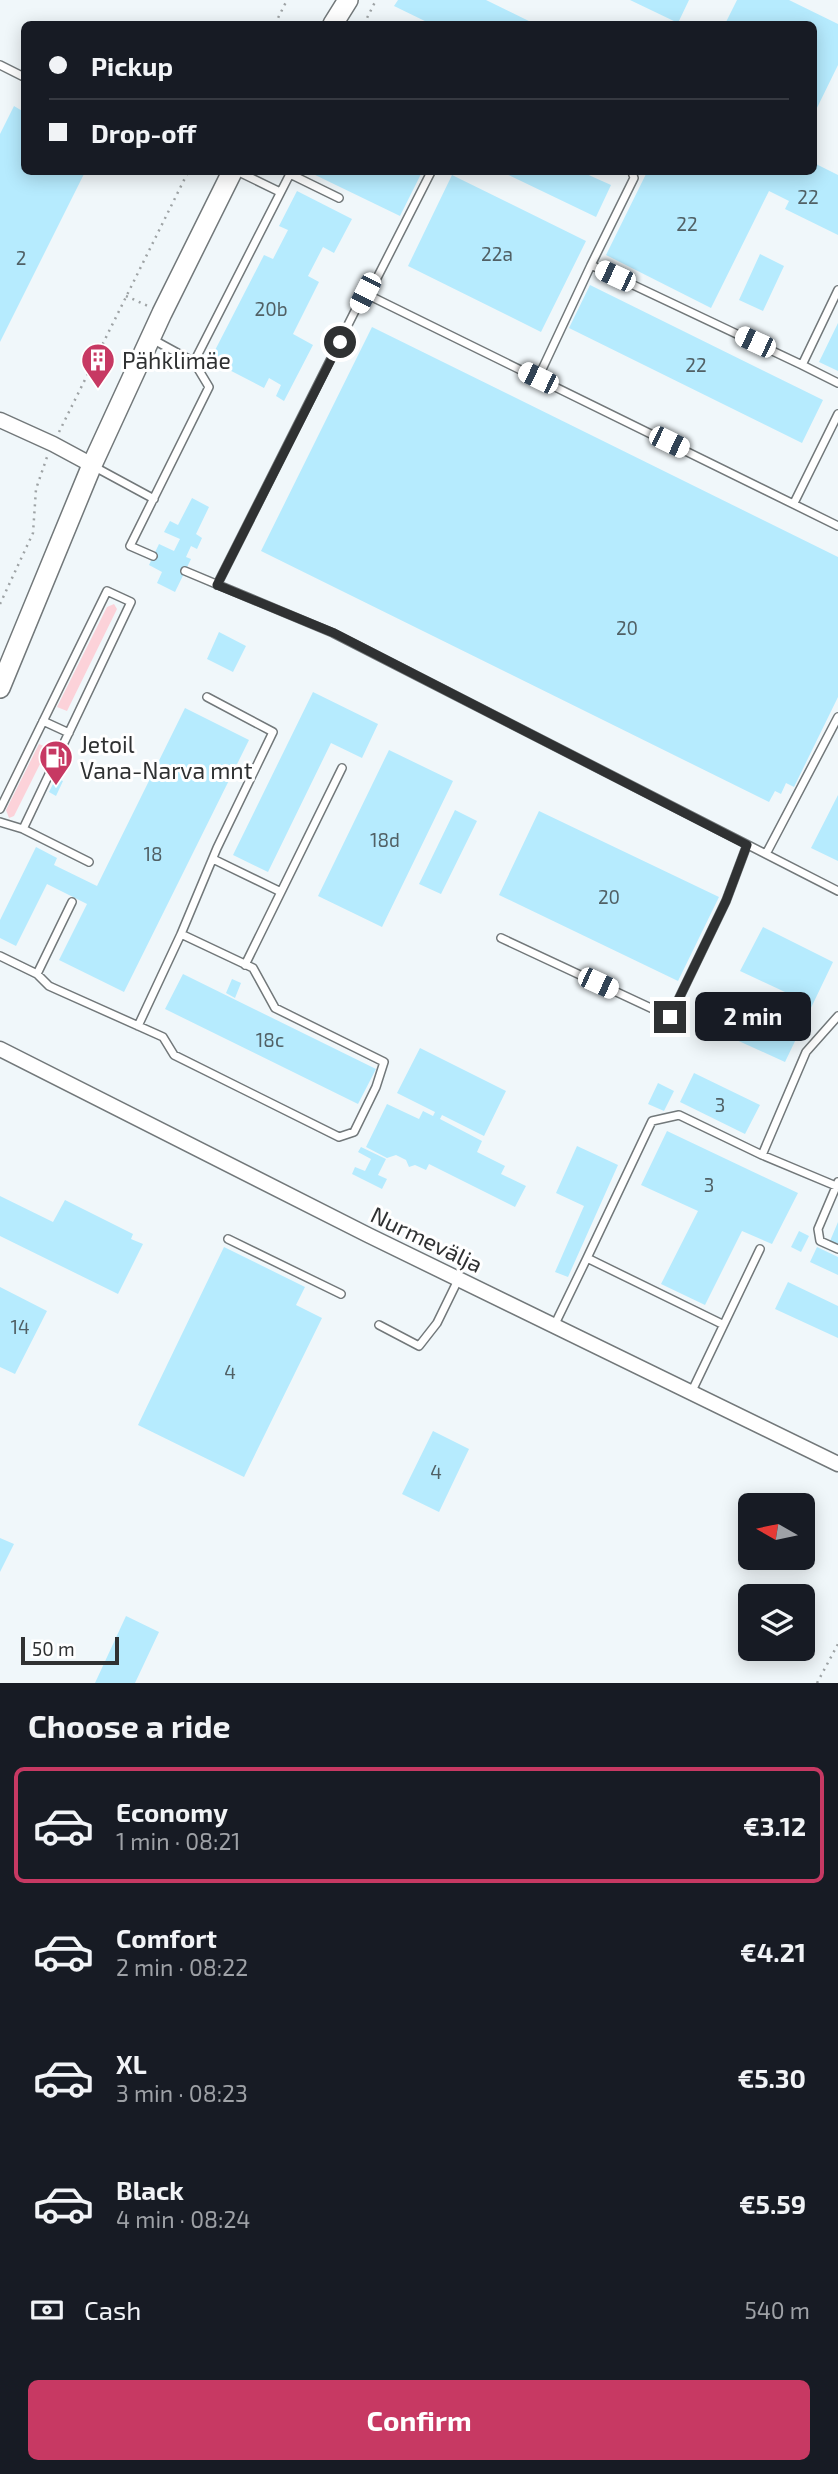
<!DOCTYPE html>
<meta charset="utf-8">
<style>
body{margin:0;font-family:"Exo 2",sans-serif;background:#20242c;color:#f1f3f6;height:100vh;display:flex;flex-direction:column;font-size:26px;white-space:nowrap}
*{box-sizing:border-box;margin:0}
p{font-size:23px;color:#9ea1a6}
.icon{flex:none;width:38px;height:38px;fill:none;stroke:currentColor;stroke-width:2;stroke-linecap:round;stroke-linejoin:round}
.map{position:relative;height:1683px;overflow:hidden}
.drawer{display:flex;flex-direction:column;background:#171b24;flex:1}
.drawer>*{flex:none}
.top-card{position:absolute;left:21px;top:21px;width:796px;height:154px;border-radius:10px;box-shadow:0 4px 18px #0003;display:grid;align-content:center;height:154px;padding:0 28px;background:#171b24}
.needle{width:46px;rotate:279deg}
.buttons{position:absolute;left:738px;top:1493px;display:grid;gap:14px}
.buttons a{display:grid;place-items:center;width:77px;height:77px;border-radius:10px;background:#171b24;box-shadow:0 4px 18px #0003;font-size:35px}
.scale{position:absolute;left:21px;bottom:18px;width:98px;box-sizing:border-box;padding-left:7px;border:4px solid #2f3132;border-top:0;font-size:19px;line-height:24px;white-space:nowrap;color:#2f3132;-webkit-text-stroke:5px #fff;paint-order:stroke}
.end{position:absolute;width:32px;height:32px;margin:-16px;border:9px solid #2f3132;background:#fff;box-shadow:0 0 0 4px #fff}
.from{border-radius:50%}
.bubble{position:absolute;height:49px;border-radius:10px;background:#171b24;box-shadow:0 4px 18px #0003;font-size:23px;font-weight:700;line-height:49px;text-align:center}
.car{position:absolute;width:21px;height:42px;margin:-21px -10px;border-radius:9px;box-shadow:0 0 5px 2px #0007;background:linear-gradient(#fff 24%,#345 0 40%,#fff 0 76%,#345 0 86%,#fff 0)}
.top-card b{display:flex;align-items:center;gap:24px;height:66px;font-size:26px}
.top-card b+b{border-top:2px solid #363941}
.top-card i{width:18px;height:18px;background:#f1f3f6}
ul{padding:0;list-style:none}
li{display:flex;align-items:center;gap:21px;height:116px;margin:0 14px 10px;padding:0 14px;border:4px solid transparent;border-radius:10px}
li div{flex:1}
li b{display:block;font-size:26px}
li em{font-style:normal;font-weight:700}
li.selected{border-color:#c73963}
li>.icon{width:63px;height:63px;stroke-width:1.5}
h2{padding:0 28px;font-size:32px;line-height:84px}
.pay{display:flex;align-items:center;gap:18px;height:77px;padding:0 28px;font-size:26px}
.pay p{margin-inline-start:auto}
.cta{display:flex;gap:14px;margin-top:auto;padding:14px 28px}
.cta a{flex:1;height:80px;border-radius:10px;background:#c73963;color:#fff;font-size:28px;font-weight:700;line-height:80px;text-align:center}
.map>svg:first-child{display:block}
.green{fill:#fcd2d9}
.building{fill:#b6ebfe}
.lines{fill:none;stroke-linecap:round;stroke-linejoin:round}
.service-casing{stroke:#72787a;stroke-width:10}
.minor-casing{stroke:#72787a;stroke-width:17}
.secondary-casing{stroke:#72787a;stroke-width:22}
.path{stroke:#9ea3a5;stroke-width:2.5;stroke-dasharray:2 5;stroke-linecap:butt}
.service{stroke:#fff;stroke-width:7}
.minor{stroke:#fff;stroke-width:14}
.secondary{stroke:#fff;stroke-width:19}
.route{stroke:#2f3132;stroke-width:9}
.labels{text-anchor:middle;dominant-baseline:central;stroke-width:6;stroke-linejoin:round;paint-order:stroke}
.number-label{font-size:19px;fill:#516065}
.poi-label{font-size:23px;fill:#2f3132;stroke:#fff;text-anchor:start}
.street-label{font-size:23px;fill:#2f3132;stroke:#fff}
</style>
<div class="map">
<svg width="838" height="1683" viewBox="0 0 838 1683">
<rect width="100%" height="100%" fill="#f0f7fa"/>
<!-- green -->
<path class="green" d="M 114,604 L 117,609 L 67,711 L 57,707 L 107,607 Z
M 39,744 L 48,748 L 14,816 L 9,818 L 6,810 Z"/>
<!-- building -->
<path class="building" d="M 398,0 L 486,0 L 535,24 L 431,24 L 394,6 Z
M 630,0 L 689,0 L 678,23 Z
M 737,0 L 789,0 L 838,24 L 838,65 L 814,114 L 814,24 L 725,24 Z
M 14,106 L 24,112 L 24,172 L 85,172 L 0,342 L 0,134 Z
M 814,163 L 838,175 L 838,235 L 785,209 L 789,201 L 769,191 L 711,308 L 606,255 L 647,172 L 814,172 Z
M 309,172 L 422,172 L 400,216 Z
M 502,172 L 582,172 L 611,185 L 596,217 Z
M 452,175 L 586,241 L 541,332 L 408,266 Z
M 297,191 L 352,219 L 334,253 L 323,247 L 308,276 L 319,282 L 293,334 L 313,345 L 284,401 L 276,396 L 281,385 L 269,378 L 264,388 L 210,360 L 264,255 L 273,259 L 288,230 L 279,226 Z
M 760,254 L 784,266 L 763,311 L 739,300 Z
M 590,285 L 823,400 L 802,443 L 569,328 Z
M 838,323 L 838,371 L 819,362 Z
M 372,327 L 838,557 L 838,697 L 794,787 L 786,783 L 781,794 L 775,791 L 769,802 L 261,551 Z
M 192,498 L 209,507 L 196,534 L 202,538 L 197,549 L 191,546 L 186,557 L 191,559 L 175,592 L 157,583 L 162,572 L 149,565 L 159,544 L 174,551 L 180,539 L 164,532 L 170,521 L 178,525 Z
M 219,632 L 246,646 L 233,672 L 207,659 Z
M 313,692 L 378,724 L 362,758 L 331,743 L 268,872 L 233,855 Z
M 185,708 L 249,740 L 124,992 L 59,960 L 87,904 L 47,884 L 16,946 L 0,938 L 0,920 L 36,847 L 57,858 L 54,865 L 97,886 Z
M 389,750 L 453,781 L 382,927 L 318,896 Z
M 56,778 L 63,781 L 56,796 L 49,792 Z
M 838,795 L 838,861 L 811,848 Z
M 455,810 L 477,821 L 441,894 L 419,884 Z
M 539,811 L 719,897 L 678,981 L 499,895 Z
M 763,927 L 833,962 L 785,1062 L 710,1028 L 727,994 L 772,1016 L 785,992 L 740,971 Z
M 183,974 L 376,1069 L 358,1104 L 165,1009 Z
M 232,979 L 241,983 L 235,998 L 226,993 Z
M 420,1048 L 506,1091 L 484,1136 L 442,1115 L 440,1119 L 482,1141 L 477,1152 L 505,1166 L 501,1174 L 526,1186 L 515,1207 L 429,1164 L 426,1170 L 415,1165 L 409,1167 L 406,1160 L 396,1155 L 387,1158 L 366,1147 L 387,1104 L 419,1119 L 423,1111 L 433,1116 L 435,1112 L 397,1093 Z
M 694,1073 L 760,1105 L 745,1134 L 680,1102 Z
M 658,1083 L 674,1091 L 664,1111 L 648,1104 Z
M 667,1131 L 798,1193 L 772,1244 L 742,1231 L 705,1305 L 661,1284 L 698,1211 L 641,1185 Z
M 577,1146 L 618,1165 L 568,1277 L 555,1272 L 584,1206 L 556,1193 Z
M 361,1147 L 386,1159 L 378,1175 L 387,1179 L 382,1189 L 352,1174 L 355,1167 L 365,1171 L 371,1159 L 358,1152 Z
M 0,1196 L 53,1222 L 65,1200 L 133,1234 L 131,1239 L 143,1244 L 118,1294 L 0,1236 Z
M 838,1222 L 838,1244 L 830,1241 Z
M 799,1231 L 809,1236 L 801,1252 L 791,1247 Z
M 224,1247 L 305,1287 L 296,1305 L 322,1318 L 244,1477 L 138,1425 Z
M 817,1247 L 838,1257 L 838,1275 L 810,1262 Z
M 788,1282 L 838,1306 L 838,1338 L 775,1309 Z
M 0,1287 L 47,1311 L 15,1374 L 0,1367 Z
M 433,1431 L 469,1449 L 439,1512 L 402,1494 Z
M 0,1538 L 14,1544 L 0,1572 Z
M 126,1616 L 159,1632 L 135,1683 L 95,1683 Z"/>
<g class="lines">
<!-- service casing -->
<g class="service-casing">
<path id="service" d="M 0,65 L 24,77
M 239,172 L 280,192
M 632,172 L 634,178 L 591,265 L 802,365
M 290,174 L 339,198
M 838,290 L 802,365 L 838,383
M 364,293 L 377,278 L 431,172
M 152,339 L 194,362 L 209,387 L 130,546 L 153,556
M 194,362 L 291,172
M 538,378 L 591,265
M 93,466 L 154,499
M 794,503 L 838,414
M 185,571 L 333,633 L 838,891
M 217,585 L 364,293 L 838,526
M 43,721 L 69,733
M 0,809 L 107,591 L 131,602 L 23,829 L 0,822
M 23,829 L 89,862
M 766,854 L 838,717
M 213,859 L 281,892
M 181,934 L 217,848 L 273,732 L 207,697
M 501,938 L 670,1017 L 726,901 L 747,845
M 0,956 L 37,974 L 72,902
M 245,965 L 342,768
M 37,974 L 49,986 L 163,1037 L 174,1055 L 339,1137 L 354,1132 L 376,1087 L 384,1062 L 275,1008 L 253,968 L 181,934 L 138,1026
M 762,1155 L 836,1186
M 838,1182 L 818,1229 L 820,1241 L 838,1249
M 228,1239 L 341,1294
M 587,1258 L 652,1121 L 679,1115 L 762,1155 L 806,1052 L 838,1016
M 379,1325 L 419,1346 L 437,1323 L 458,1280
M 554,1326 L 587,1258 L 722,1324
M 691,1393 L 760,1249"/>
</g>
<!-- minor casing -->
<g class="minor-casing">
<path id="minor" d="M 0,420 L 53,444 L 92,465
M 0,1049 L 368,1235 L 838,1464"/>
</g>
<!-- secondary casing -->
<g class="secondary-casing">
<path id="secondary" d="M 333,24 L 348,0
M 0,688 L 92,465 L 162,313 L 232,172"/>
</g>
<!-- path -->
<path class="path" d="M 275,24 L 287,0
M 364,24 L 376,0
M 126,296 L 148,306
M 59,432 L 188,172
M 0,604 L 33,533 L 36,489 L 47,457
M 817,1683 L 838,1644"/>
<!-- service -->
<use href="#service" class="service"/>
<!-- minor -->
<use href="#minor" class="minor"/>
<!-- secondary -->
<use href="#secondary" class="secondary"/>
</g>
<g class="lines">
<!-- route -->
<path class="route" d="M 340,342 L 217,585 L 334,633 L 747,845 L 726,901 L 670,1017"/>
</g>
<!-- icons -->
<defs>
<g id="building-pin" transform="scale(1.75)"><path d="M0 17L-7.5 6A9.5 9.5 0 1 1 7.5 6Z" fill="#c73963" stroke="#fff"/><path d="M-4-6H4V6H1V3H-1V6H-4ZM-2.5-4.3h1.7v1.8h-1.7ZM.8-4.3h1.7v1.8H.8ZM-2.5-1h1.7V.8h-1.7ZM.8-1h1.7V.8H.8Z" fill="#fff"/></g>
<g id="fuel-pin" transform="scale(1.75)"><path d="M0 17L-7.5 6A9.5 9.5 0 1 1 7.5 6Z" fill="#c73963" stroke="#fff"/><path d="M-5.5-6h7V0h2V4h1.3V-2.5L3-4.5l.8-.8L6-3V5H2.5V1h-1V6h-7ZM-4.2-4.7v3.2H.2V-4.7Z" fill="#fff"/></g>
</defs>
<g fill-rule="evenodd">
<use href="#building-pin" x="98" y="360"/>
<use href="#fuel-pin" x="56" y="757"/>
</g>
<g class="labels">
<!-- number labels -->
<g class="number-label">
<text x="808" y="196">22</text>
<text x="687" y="223">22</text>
<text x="497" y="253">22a</text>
<text x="21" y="257">2</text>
<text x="271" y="308">20b</text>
<text x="696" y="364">22</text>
<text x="627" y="627">20</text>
<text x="385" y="839">18d</text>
<text x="153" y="853">18</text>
<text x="609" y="896">20</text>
<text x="270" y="1039">18c</text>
<text x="720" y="1104">3</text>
<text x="709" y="1184">3</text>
<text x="20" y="1326">14</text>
<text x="230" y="1371">4</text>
<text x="436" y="1471">4</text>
</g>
<!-- poi labels -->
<g class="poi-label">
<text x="122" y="360">Pähklimäe</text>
<text x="80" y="744">Jetoil<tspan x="80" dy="26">Vana-Narva mnt</tspan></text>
</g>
<!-- street labels -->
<g class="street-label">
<text transform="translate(427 1239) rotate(26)">Nurmevälja</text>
</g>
</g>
</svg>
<div class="buttons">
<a><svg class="needle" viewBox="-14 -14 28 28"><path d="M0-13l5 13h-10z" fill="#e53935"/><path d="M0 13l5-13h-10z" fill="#9ea1a6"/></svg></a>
<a><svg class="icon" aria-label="layers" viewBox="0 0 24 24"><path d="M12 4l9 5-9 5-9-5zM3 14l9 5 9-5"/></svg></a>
</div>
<div class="scale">50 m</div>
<i class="end from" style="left:340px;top:342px"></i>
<i class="end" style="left:670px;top:1017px"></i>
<div class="bubble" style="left:695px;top:992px;width:116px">2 min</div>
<i class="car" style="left:615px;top:276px;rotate:295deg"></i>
<i class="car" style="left:365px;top:293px;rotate:207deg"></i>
<i class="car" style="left:755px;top:342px;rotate:295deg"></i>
<i class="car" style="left:538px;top:378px;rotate:296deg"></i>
<i class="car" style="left:669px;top:442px;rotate:116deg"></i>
<i class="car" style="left:598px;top:983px;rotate:115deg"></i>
<div class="top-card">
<b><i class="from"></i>Pickup</b>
<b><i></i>Drop-off</b>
</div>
</div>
<section class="drawer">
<h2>Choose a ride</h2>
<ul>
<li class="selected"><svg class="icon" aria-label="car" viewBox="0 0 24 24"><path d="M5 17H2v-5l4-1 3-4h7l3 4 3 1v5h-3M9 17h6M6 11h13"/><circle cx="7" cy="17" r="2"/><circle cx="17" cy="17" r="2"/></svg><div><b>Economy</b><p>1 min · 08:21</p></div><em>€3.12</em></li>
<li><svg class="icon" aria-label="car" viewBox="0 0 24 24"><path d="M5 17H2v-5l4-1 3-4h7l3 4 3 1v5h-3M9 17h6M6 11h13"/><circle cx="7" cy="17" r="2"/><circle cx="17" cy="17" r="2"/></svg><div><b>Comfort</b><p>2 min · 08:22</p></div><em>€4.21</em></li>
<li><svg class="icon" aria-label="car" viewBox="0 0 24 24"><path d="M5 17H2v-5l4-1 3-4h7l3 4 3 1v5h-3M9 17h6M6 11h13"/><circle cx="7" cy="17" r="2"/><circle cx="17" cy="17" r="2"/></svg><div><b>XL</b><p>3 min · 08:23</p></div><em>€5.30</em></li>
<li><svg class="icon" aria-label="car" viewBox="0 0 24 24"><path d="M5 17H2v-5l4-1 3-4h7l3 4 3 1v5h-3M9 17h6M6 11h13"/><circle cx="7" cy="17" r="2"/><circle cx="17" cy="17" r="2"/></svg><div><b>Black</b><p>4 min · 08:24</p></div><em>€5.59</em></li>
</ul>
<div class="pay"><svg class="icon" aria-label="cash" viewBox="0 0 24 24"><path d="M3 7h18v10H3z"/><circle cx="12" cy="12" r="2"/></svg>Cash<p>540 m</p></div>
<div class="cta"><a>Confirm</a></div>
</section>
